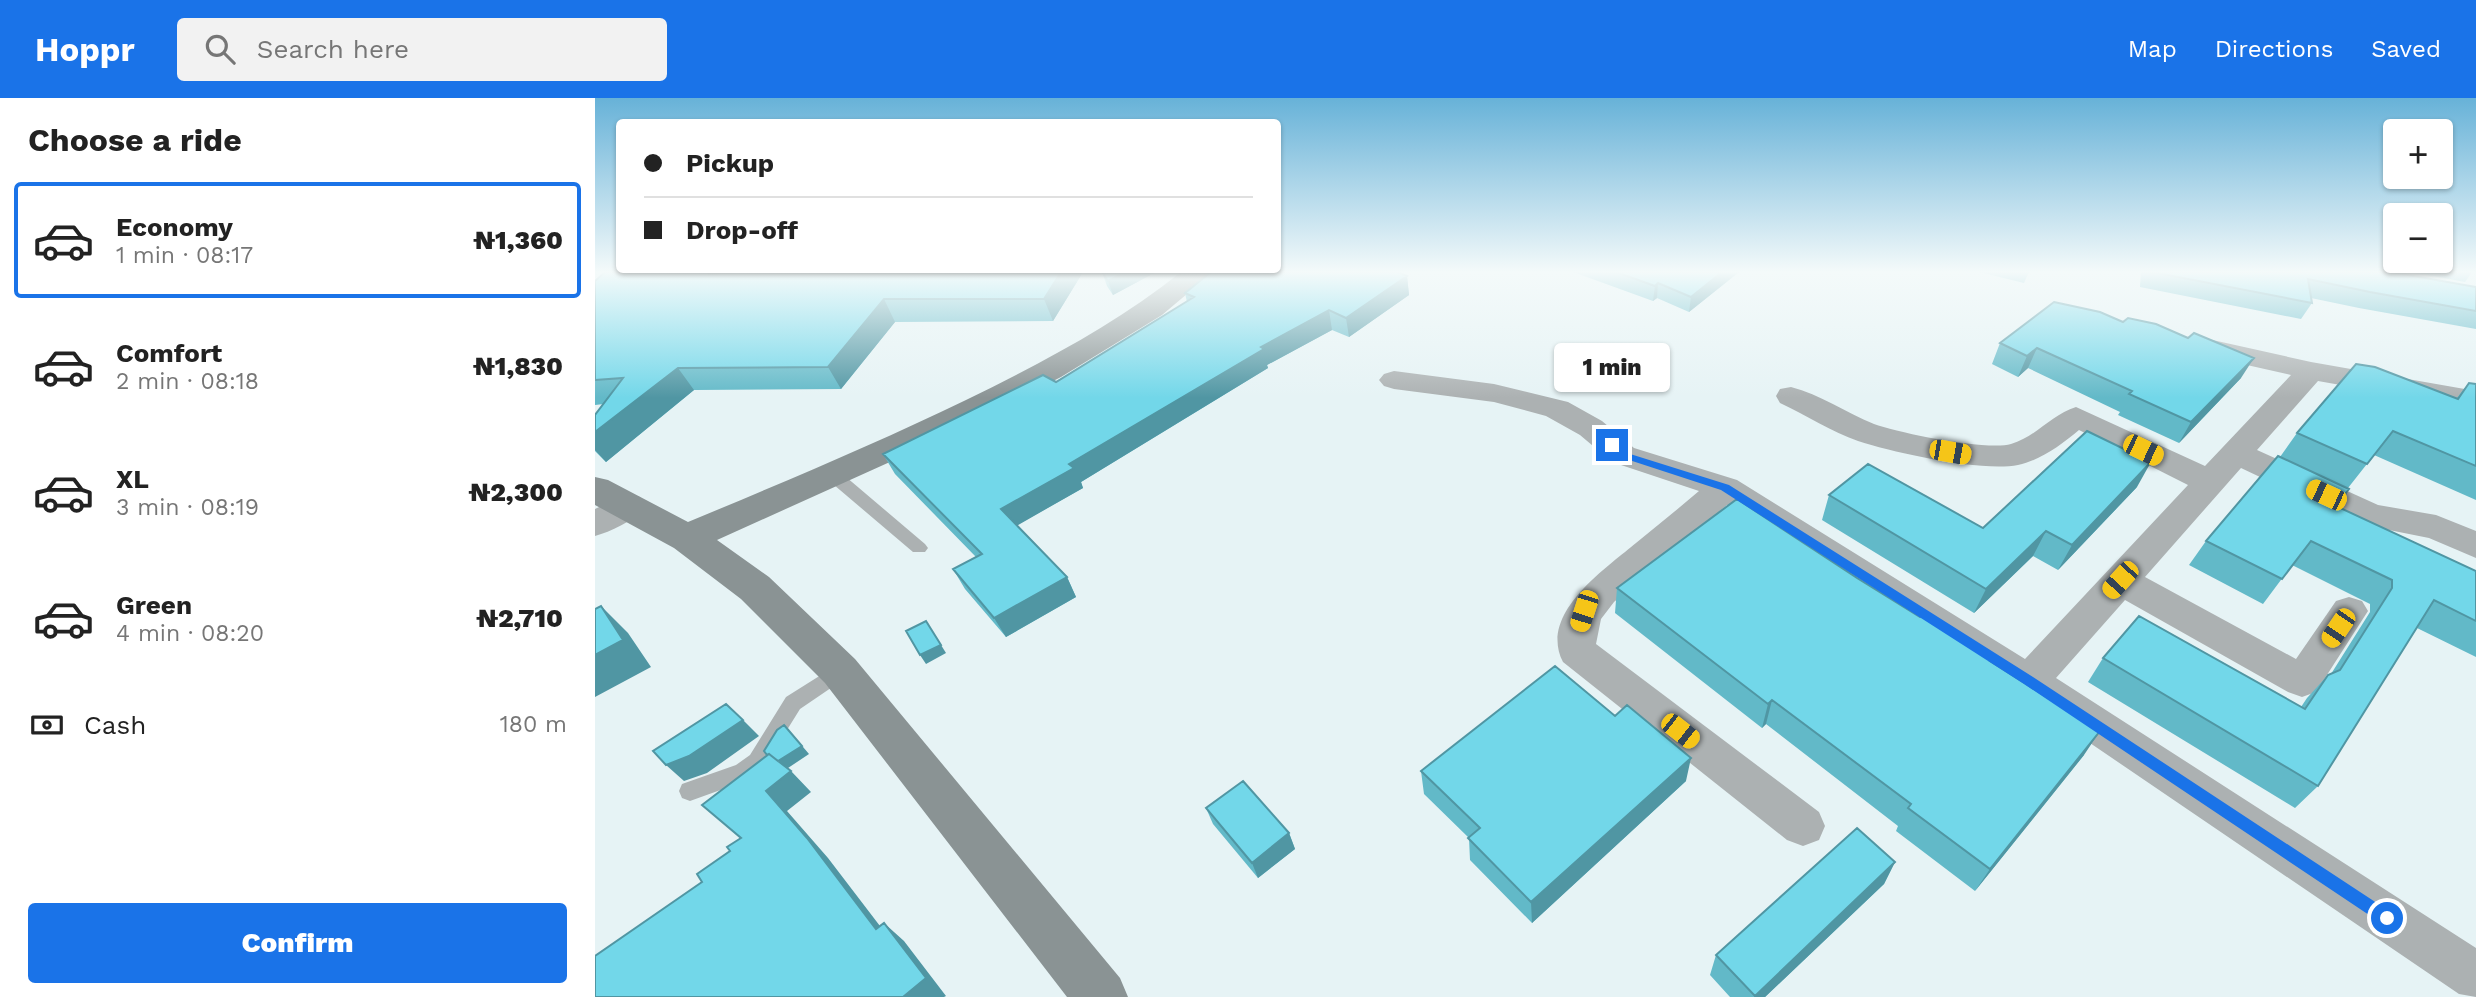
<!DOCTYPE html>
<meta charset="utf-8">
<style>
body{margin:0;font-family:"Work Sans",sans-serif;background:#f2f2f2;color:#222;height:100vh;display:flex;flex-direction:column;font-size:26px;white-space:nowrap}
*{box-sizing:border-box;margin:0}
p{font-size:23px;color:#767676}
.icon{flex:none;width:38px;height:38px;fill:none;stroke:currentColor;stroke-width:2;stroke-linecap:round;stroke-linejoin:round}
.map{position:relative;flex:1;overflow:hidden}
.details{display:flex;flex-direction:column;background:#fff;width:595px}
.details>*{flex:none}
.top-card{position:absolute;left:21px;top:21px;width:665px;height:154px;border-radius:7px;box-shadow:0 2px 5px #0004;display:grid;align-content:center;height:154px;padding:0 28px;background:#fff}
.fabs{position:absolute;left:1788px;top:21px;display:grid;gap:14px}
.fabs a{display:grid;place-items:center;width:70px;height:70px;border-radius:7px;background:#fff;box-shadow:0 2px 5px #0004;font-size:35px}
.end{position:absolute;width:32px;height:32px;margin:-16px;border:9px solid #1a73e8;background:#fff;box-shadow:0 0 0 4px #fff}
.from{border-radius:50%}
.bubble{position:absolute;height:49px;border-radius:7px;background:#fff;box-shadow:0 2px 5px #0004;font-size:23px;font-weight:800;line-height:49px;text-align:center}
.car{position:absolute;width:21px;height:42px;margin:-21px -10px;border-radius:9px;box-shadow:0 0 5px 2px #0007;background:linear-gradient(#f5c518 24%,#345 0 40%,#f5c518 0 76%,#345 0 86%,#f5c518 0)}
.top-card b{display:flex;align-items:center;gap:24px;height:66px;font-size:26px}
.top-card b+b{border-top:2px solid #e0e0e0}
.top-card i{width:18px;height:18px;background:#222}
ul{padding:0;list-style:none}
li{display:flex;align-items:center;gap:21px;height:116px;margin:0 14px 10px;padding:0 14px;border:4px solid transparent;border-radius:7px}
li div{flex:1}
li b{display:block;font-size:26px}
li em{font-style:normal;font-weight:800}
li.current{border-color:#1a73e8}
li>.icon{width:63px;height:63px;stroke-width:1.5}
h2{padding:0 28px;font-size:32px;line-height:84px}
.pay{display:flex;align-items:center;gap:18px;height:77px;padding:0 28px;font-size:26px}
.pay p{margin-inline-start:auto}
.button{display:flex;gap:14px;margin-top:auto;padding:14px 28px}
.button a{flex:1;height:80px;border-radius:7px;background:#1a73e8;color:#fff;font-size:28px;font-weight:800;line-height:80px;text-align:center}
header{display:flex;align-items:center;gap:42px;box-sizing:border-box;height:98px;padding:0 35px;background:#1a73e8;color:#fff}
header strong{font-size:33px}
nav{display:flex;gap:38px;margin-inline-start:auto;font-size:24px}
.search{width:490px;height:63px;background:#f2f2f2;display:flex;align-items:center;gap:18px;box-sizing:border-box;padding:0 24px;border-radius:7px;color:#767676;font-size:26px}
main{display:flex;flex:1;min-height:0}
.map>svg:first-child{display:block}
.lines{fill:none;stroke-linecap:round;stroke-linejoin:round}
.lane{fill:#acb1b2;fill-rule:evenodd}
.street{fill:#acb1b2;fill-rule:evenodd}
.secondary{fill:#8a9394;fill-rule:evenodd}
.wall{fill:#62b9c8}
.shaded-wall{fill:#5096a3}
.building{fill:#72d7e9;stroke:#5096a3;stroke-width:2}
.route{fill:#1a73e8}
</style>
<header>
<strong>Hoppr</strong>
<div class="search"><svg class="icon" aria-label="search" viewBox="0 0 24 24"><circle cx="10" cy="10" r="6"/><path d="M15 15l6 6"/></svg>Search here</div>
<nav><a>Map</a><a>Directions</a><a>Saved</a></nav>
</header>
<main>
<section class="details">
<h2>Choose a ride</h2>
<ul>
<li class="current"><svg class="icon" aria-label="car" viewBox="0 0 24 24"><path d="M5 17H2v-5l4-1 3-4h7l3 4 3 1v5h-3M9 17h6M6 11h13"/><circle cx="7" cy="17" r="2"/><circle cx="17" cy="17" r="2"/></svg><div><b>Economy</b><p>1 min · 08:17</p></div><em>₦1,360</em></li>
<li><svg class="icon" aria-label="car" viewBox="0 0 24 24"><path d="M5 17H2v-5l4-1 3-4h7l3 4 3 1v5h-3M9 17h6M6 11h13"/><circle cx="7" cy="17" r="2"/><circle cx="17" cy="17" r="2"/></svg><div><b>Comfort</b><p>2 min · 08:18</p></div><em>₦1,830</em></li>
<li><svg class="icon" aria-label="car" viewBox="0 0 24 24"><path d="M5 17H2v-5l4-1 3-4h7l3 4 3 1v5h-3M9 17h6M6 11h13"/><circle cx="7" cy="17" r="2"/><circle cx="17" cy="17" r="2"/></svg><div><b>XL</b><p>3 min · 08:19</p></div><em>₦2,300</em></li>
<li><svg class="icon" aria-label="car" viewBox="0 0 24 24"><path d="M5 17H2v-5l4-1 3-4h7l3 4 3 1v5h-3M9 17h6M6 11h13"/><circle cx="7" cy="17" r="2"/><circle cx="17" cy="17" r="2"/></svg><div><b>Green</b><p>4 min · 08:20</p></div><em>₦2,710</em></li>
</ul>
<div class="pay"><svg class="icon" aria-label="cash" viewBox="0 0 24 24"><path d="M3 7h18v10H3z"/><circle cx="12" cy="12" r="2"/></svg>Cash<p>180 m</p></div>
<div class="button"><a>Confirm</a></div>
</section>
<div class="map">
<svg width="1881" height="899" viewBox="0 0 1881 899">
<rect width="100%" height="100%" fill="#e6f3f5"/>
<g class="lines">
<!-- lane -->
<path class="lane" d="M 238,372 L 244,373 L 330,446 L 333,450 L 330,454 L 318,454 L 232,381 L 230,377 Z
M 245,565 L 252,567 L 255,573 L 252,579 L 205,611 L 169,669 L 156,681 L 95,703 L 87,700 L 84,693 L 87,686 L 141,667 L 155,657 L 191,599 Z"/>
<!-- street -->
<path class="street" d="M 1613,241 L 1716,264 L 1881,293 L 1881,311 L 1723,283 L 1662,352 L 1783,407 L 1841,417 L 1881,433 L 1881,460 L 1834,440 L 1764,426 L 1646,370 L 1550,479 L 1701,561 L 1741,503 L 1754,499 L 1767,503 L 1773,513 L 1721,594 L 1707,599 L 1693,594 L 1530,502 L 1461,580 L 1881,850 L 1881,899 L 1864,896 L 1420,594 L 1132,407 L 1019,504 L 1006,521 L 1001,546 L 1224,714 L 1230,728 L 1224,742 L 1208,748 L 1192,742 L 968,564 C 943,516 1010,471 1041,445 C 1062,428 1083,411 1104,393 L 1017,364 L 985,337 L 951,318 L 899,304 L 799,291 L 789,288 L 784,282 L 789,276 L 799,273 L 899,286 L 973,304 L 1007,323 L 1039,350 L 1142,382 L 1430,561 L 1593,387 L 1484,332 C 1466,347 1446,362 1423,367 C 1386,374 1300,355 1263,343 C 1237,334 1211,317 1185,305 L 1181,298 L 1185,291 L 1196,289 C 1225,296 1251,315 1279,326 C 1303,335 1393,353 1416,346 C 1441,339 1457,316 1481,309 L 1610,368 L 1696,277 L 1603,256 L 1599,250 L 1603,244 Z
M 33,395 L 45,399 L 50,407 C 40,423 17,433 0,438 L 0,411 Z"/>
<!-- secondary -->
<path class="secondary" d="M 586,174 L 618,174 L 567,217 L 466,279 L 337,345 L 122,442 L 174,479 L 260,561 L 525,880 L 533,899 L 472,899 L 230,585 L 146,501 L 79,450 L 0,407 L 0,379 L 13,382 L 93,424 C 187,385 280,346 371,302 C 446,265 520,227 586,174 Z"/>
</g>
<!-- wall -->
<path class="wall" d="M 488,174 L 458,223 L 300,224 L 246,291 L 99,292 L 11,364 L 0,353 L 0,317 L 9,306 L 0,307 L 0,183 Z
M 507,174 L 561,174 L 518,197 L 512,188 Z
M 978,174 L 1144,174 L 1094,214 L 1062,200 L 1058,203 Z
M 1384,174 L 1434,174 L 1429,185 Z
M 1546,174 L 1796,174 L 1881,189 L 1881,231 L 1764,210 L 1716,200 L 1717,205 L 1706,221 L 1545,189 Z
M 1817,174 L 1877,174 L 1870,184 Z
M 812,178 L 814,197 L 754,239 L 737,232 L 672,267 L 673,270 L 486,384 L 488,390 L 422,427 L 472,479 L 481,499 L 411,539 L 370,491 L 358,471 L 381,459 L 300,376 L 288,356 L 461,284 L 592,204 L 590,195 Z
M 1528,224 L 1646,280 L 1584,345 L 1523,317 L 1525,314 L 1433,270 L 1423,279 L 1397,266 L 1405,245 Z
M 1874,285 L 1881,286 L 1881,402 L 1779,357 L 1753,390 L 1741,408 L 1881,473 L 1881,559 L 1822,530 L 1723,688 L 1700,710 L 1493,584 L 1508,560 L 1706,609 L 1712,600 L 1733,577 L 1736,576 L 1775,514 L 1775,506 L 1697,467 L 1668,506 L 1594,467 L 1611,443 L 1685,359 L 1702,335 L 1861,301 Z
M 1542,389 L 1463,472 L 1438,458 L 1379,515 L 1227,422 L 1234,397 L 1388,430 Z
M 1262,480 L 1325,519 L 1398,560 L 1396,564 L 1489,657 L 1380,793 L 1301,733 L 1303,728 L 1171,626 L 1167,630 L 1020,515 L 1022,490 Z
M 826,673 L 1091,683 L 937,825 L 875,762 L 874,740 L 829,696 Z
M 611,710 L 694,735 L 700,751 L 663,780 L 618,726 Z
M 1300,764 L 1289,786 L 1170,899 L 1135,899 L 1115,877 L 1121,857 Z"/>
<!-- shaded-wall -->
<path class="shaded-wall" d="M 466,174 L 488,174 L 458,223 L 449,201 Z
M 531,174 L 561,174 L 518,197 L 513,183 Z
M 1127,174 L 1144,174 L 1094,214 L 1096,199 Z
M 812,178 L 814,197 L 754,239 L 751,220 Z
M 1063,185 L 1062,200 L 1058,203 L 1060,188 Z
M 289,201 L 300,224 L 246,291 L 233,269 Z
M 734,212 L 737,232 L 672,267 L 673,270 L 486,384 L 488,390 L 416,431 L 406,411 L 474,366 L 666,249 Z
M 1442,250 L 1433,270 L 1423,279 L 1432,258 Z
M 1659,260 L 1646,280 L 1584,345 L 1596,324 Z
M 83,270 L 99,292 L 11,364 L 0,352 L 0,334 Z
M 1556,364 L 1542,389 L 1463,472 L 1477,447 Z
M 1451,433 L 1438,458 L 1379,515 L 1391,491 Z
M 472,479 L 481,499 L 411,539 L 399,520 Z
M 6,508 L 33,535 L 56,569 L 0,599 L 0,557 Z
M 331,523 L 351,555 L 331,566 L 325,557 Z
M 1177,602 L 1171,626 L 1167,630 L 1173,606 Z
M 148,622 L 164,638 L 112,675 L 89,683 L 71,667 Z
M 1505,633 L 1489,657 L 1380,793 L 1395,771 Z
M 197,636 L 214,656 L 187,674 L 179,666 Z
M 1096,660 L 1091,683 L 937,825 L 936,804 Z
M 196,673 L 216,694 L 192,713 L 233,760 L 301,849 L 281,831 L 171,693 Z
M 694,735 L 700,751 L 663,780 L 657,765 Z
M 1300,764 L 1289,786 L 1170,899 L 1159,899 Z
M 289,825 L 309,843 L 351,898 L 349,899 L 308,899 Z"/>
<!-- building -->
<path class="building" d="M 10,174 L 115,174 L 114,176 L 140,174 L 466,174 L 449,201 L 289,201 L 233,269 L 83,270 L 0,334 L 0,317 L 28,280 L 0,282 L 0,183 Z
M 507,174 L 531,174 L 513,183 Z
M 616,174 L 803,174 L 812,178 L 751,220 L 734,212 L 666,249 L 669,251 L 474,366 L 479,370 L 406,411 L 472,479 L 399,520 L 358,471 L 387,456 L 288,356 L 448,277 L 461,284 L 599,199 L 590,195 Z
M 1021,174 L 1127,174 L 1096,199 L 1063,185 L 1060,188 Z
M 1557,174 L 1796,174 L 1881,189 L 1881,213 L 1775,194 L 1713,181 L 1717,205 Z
M 1459,204 L 1505,214 L 1528,224 L 1533,220 L 1561,226 L 1593,240 L 1599,235 L 1659,260 L 1596,324 L 1534,296 L 1537,293 L 1442,250 L 1432,258 L 1405,245 Z
M 1761,266 L 1780,269 L 1863,301 L 1874,285 L 1881,286 L 1881,368 L 1798,333 L 1772,366 L 1702,335 Z
M 1492,333 L 1556,364 L 1477,447 L 1451,433 L 1391,491 L 1234,397 L 1273,366 L 1388,430 Z
M 1683,358 L 1754,391 L 1741,408 L 1881,473 L 1881,523 L 1839,502 L 1723,688 L 1508,560 L 1544,518 L 1710,611 L 1733,577 L 1745,572 L 1797,490 L 1797,482 L 1716,443 L 1687,481 L 1611,443 Z
M 1142,401 L 1262,480 L 1325,519 L 1328,516 L 1398,560 L 1395,563 L 1505,633 L 1395,771 L 1313,710 L 1316,706 L 1177,602 L 1173,606 L 1022,490 Z
M 6,508 L 28,542 L 0,557 L 0,511 Z
M 331,523 L 346,547 L 325,557 L 311,533 Z
M 960,568 L 1020,618 L 1032,607 L 1096,660 L 936,804 L 873,740 L 885,730 L 826,673 Z
M 131,606 L 148,622 L 94,658 L 71,667 L 58,653 Z
M 189,627 L 207,648 L 183,663 L 174,656 L 172,657 L 169,653 L 182,632 Z
M 174,656 L 196,673 L 171,693 L 212,740 L 281,831 L 289,825 L 331,880 L 308,899 L 0,899 L 0,858 L 107,784 L 102,776 L 135,753 L 132,749 L 146,740 L 107,707 Z
M 648,683 L 694,735 L 657,765 L 611,710 Z
M 1262,730 L 1300,764 L 1160,898 L 1121,857 Z"/>
<!-- sky -->
<linearGradient id="sky" x2="0" y2="1"><stop stop-color="#67b2d8"/><stop offset="0.58" stop-color="#f4fafa"/><stop offset="1" stop-color="#f4fafa" stop-opacity="0"/></linearGradient>
<rect width="1881" height="300" fill="url(#sky)"/>
<!-- route -->
<path class="route" d="M 1013,344 L 1021,344 L 1032,355 L 1134,387 L 1438,579 L 1797,815 L 1799,820 L 1797,825 L 1792,828 L 1786,825 L 1429,586 L 1126,392 L 1025,359 L 1013,349 Z"/>
</svg>
<div class="fabs">
<a>+</a>
<a>−</a>
</div>
<i class="end from" style="left:1792px;top:820px"></i>
<i class="end" style="left:1017px;top:347px"></i>
<div class="bubble" style="left:959px;top:245px;width:116px">1 min</div>
<i class="car" style="left:1548px;top:352px;rotate:116deg"></i>
<i class="car" style="left:1355px;top:354px;rotate:100deg"></i>
<i class="car" style="left:1731px;top:397px;rotate:295deg"></i>
<i class="car" style="left:1525px;top:482px;rotate:222deg"></i>
<i class="car" style="left:989px;top:513px;rotate:198deg"></i>
<i class="car" style="left:1743px;top:530px;rotate:214deg"></i>
<i class="car" style="left:1085px;top:633px;rotate:128deg"></i>
<div class="top-card">
<b><i class="from"></i>Pickup</b>
<b><i></i>Drop-off</b>
</div>
</div>
</main>
